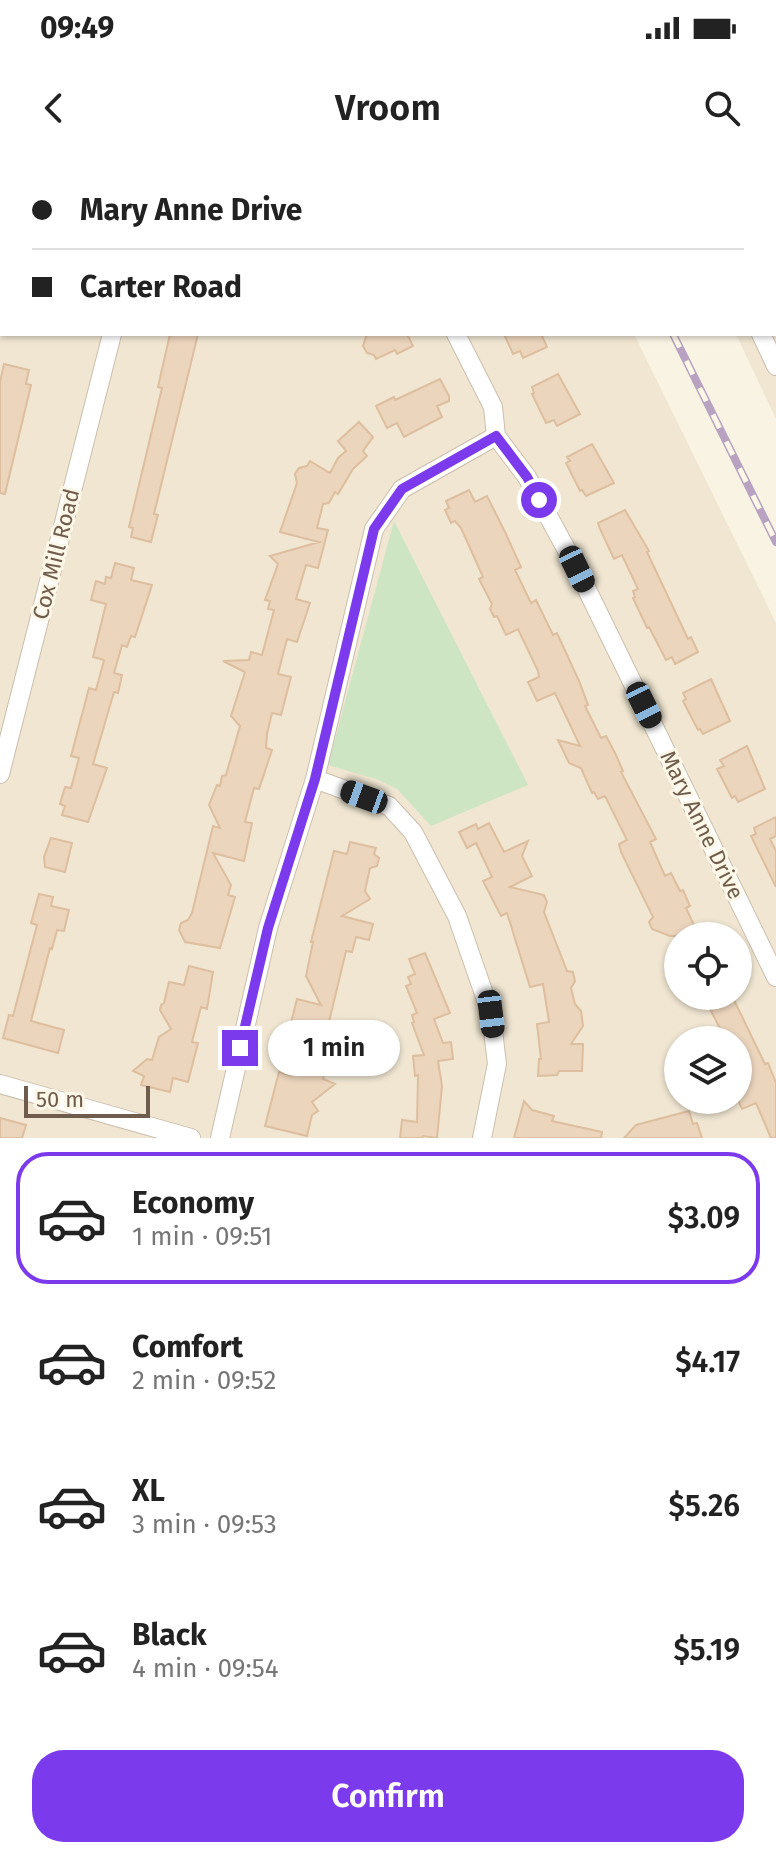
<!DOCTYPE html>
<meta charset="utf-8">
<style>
body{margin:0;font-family:"Fira Sans",sans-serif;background:#f2f2f2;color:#222;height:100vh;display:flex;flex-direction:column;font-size:30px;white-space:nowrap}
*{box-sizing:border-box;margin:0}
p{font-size:26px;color:#767676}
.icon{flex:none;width:44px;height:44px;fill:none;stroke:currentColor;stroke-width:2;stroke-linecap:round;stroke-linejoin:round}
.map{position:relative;height:978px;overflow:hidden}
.sheet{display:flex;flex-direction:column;background:#fff;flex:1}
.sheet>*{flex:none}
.banner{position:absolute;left:0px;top:0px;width:776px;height:176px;box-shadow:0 2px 6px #0004;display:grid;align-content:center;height:176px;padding:0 32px;background:#fff}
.buttons{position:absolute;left:664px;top:762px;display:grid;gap:16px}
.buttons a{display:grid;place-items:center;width:88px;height:88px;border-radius:50%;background:#fff;box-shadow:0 2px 6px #0004;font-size:40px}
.scale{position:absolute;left:24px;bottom:20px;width:126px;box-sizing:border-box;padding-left:8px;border:4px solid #6f5c4c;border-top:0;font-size:22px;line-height:28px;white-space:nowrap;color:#6f5c4c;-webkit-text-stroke:6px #fdf7e8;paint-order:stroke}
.end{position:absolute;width:36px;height:36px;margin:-18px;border:10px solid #7c3aed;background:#fff;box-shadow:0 0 0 4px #fff}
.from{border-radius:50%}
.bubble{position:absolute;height:56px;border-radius:28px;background:#fff;box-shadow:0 2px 6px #0004;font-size:26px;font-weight:600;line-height:56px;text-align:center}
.car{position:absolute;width:24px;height:48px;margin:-24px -12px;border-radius:10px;box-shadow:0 0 6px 2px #0007;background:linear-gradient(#222 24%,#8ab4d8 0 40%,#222 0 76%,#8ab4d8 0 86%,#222 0)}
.banner b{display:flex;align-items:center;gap:28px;height:76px;font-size:30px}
.banner b+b{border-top:2px solid #e0e0e0}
.banner i{width:20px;height:20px;background:#222}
ul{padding:14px 0 0;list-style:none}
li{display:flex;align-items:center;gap:24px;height:132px;margin:0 16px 12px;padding:0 16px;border:4px solid transparent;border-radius:32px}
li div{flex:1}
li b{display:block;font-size:30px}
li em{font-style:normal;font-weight:600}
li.active{border-color:#7c3aed}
li>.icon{width:72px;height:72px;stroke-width:1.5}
.primary-button{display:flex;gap:16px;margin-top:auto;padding:16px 32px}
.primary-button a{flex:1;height:92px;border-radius:32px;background:#7c3aed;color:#fff;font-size:32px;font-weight:600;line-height:92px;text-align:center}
.status{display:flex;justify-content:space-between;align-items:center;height:56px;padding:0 40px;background:#fff;direction:ltr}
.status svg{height:22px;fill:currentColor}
header{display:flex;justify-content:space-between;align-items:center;height:104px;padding:0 32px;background:#fff;font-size:36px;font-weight:600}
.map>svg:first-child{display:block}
.residential{fill:#f0e6d2;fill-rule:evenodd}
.green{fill:#cde5c3}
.building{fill:#ecd5bd;stroke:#ddbe9f;stroke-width:2}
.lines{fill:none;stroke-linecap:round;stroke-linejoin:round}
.minor-casing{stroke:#ccbead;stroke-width:20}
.minor{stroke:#fff;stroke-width:18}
.rail-casing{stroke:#b7a3c1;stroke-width:8}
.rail{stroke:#fdf7e8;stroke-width:5;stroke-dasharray:15;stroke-linecap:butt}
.route{stroke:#7c3aed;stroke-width:10}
.labels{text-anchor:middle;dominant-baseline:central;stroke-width:6;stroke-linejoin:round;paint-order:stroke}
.street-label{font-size:22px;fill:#6f5c4c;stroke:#fdf7e8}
</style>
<div class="status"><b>09:49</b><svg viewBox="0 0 49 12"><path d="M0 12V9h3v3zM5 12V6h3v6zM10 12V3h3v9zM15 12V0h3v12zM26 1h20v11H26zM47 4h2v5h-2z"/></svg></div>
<header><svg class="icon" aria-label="back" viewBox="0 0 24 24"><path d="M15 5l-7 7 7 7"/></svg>Vroom<svg class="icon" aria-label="search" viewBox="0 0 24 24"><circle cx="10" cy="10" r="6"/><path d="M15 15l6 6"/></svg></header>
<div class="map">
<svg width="776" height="978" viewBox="0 0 776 978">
<rect width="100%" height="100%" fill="#f9f3e3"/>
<!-- residential -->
<path class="residential" d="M 0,0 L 548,0 L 549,2 L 2,2 L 2,174 L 634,174 L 776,463 L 776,978 L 0,978 ZM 678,776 L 738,776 L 738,836 L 678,836 ZM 678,880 L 738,880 L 738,940 L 678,940 Z
M 655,0 L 776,0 L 776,259 L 736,174 L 774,174 L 774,2 Z"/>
<!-- green -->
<path class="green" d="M 394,361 L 528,625 L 431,666 L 397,629 L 376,619 L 328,605 Z"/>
<!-- building -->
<path class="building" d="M 170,174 L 198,174 L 154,354 L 158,355 L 151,382 L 131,377 L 133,368 L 129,367 L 162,228 L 158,227 Z
M 367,174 L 407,174 L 413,186 L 397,194 L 395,190 L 376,199 L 374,195 L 367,193 L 363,186 Z
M 504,174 L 541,174 L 547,187 L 523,198 L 520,191 L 513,194 Z
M 4,204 L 29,210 L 26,224 L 31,225 L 5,334 L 0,333 L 0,222 Z
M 558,214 L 580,254 L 557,266 L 554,260 L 546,263 L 532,234 L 534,233 L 532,227 Z
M 440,219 L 449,236 L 449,241 L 437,246 L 442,257 L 404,277 L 397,263 L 387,268 L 376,246 L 394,237 L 395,240 Z
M 359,262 L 373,277 L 363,291 L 367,296 L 353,309 L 338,334 L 335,332 L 329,343 L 323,344 L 317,368 L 328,370 L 318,408 L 306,405 L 296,439 L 310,443 L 297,482 L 287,479 L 278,514 L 291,517 L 281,555 L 272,553 L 267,574 L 266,588 L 272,590 L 259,629 L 254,628 L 245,662 L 252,663 L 244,701 L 213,693 L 231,725 L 228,735 L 235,737 L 220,788 L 185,782 L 179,770 L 181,763 L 188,760 L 192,753 L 213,666 L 220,668 L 209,645 L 217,625 L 220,626 L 222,616 L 226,615 L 240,566 L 231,556 L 245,512 L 223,501 L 249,500 L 251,492 L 262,495 L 274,450 L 268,449 L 270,441 L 265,440 L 278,404 L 270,396 L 319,382 L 280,372 L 297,323 L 295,314 L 299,308 L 307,306 L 310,301 L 330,313 L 338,298 L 346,291 L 338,281 Z
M 592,284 L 614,323 L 586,336 L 582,330 L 580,331 L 566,303 L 570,301 L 567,297 Z
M 469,330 L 475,342 L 487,336 L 505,372 L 521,407 L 515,410 L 531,443 L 536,440 L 553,475 L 557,473 L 579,521 L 588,545 L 585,546 L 601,578 L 606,576 L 616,595 L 623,611 L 621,612 L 656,679 L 650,682 L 665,716 L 671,713 L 680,731 L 683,730 L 690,746 L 686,748 L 699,776 L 670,776 L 652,769 L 649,762 L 653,757 L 621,692 L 619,684 L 627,680 L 605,636 L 598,639 L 594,632 L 592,633 L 581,608 L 569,603 L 558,580 L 580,586 L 555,533 L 537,541 L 528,522 L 539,517 L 538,511 L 518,469 L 506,475 L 497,456 L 494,457 L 490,449 L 492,444 L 479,419 L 483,417 L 461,368 L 455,361 L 451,363 L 445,350 L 449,348 L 446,341 Z
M 625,350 L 649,391 L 647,392 L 688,479 L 691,477 L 698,492 L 675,504 L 672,497 L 666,500 L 649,467 L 647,468 L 633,438 L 635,437 L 633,431 L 638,429 L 622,395 L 614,399 L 600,369 L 598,363 Z
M 115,403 L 134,408 L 131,420 L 152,425 L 135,477 L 131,476 L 127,487 L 122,485 L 114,513 L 122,515 L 118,533 L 114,532 L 93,604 L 107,608 L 88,662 L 62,655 L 65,646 L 60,644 L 65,627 L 71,628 L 79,598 L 71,596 L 89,528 L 96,530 L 104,500 L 93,497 L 106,444 L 91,440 L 96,421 L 105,424 L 106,417 L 111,418 Z
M 711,519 L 730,561 L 703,574 L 700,569 L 698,570 L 683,541 L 686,539 L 683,533 Z
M 747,586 L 765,629 L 738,642 L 735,636 L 732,638 L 717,609 L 724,606 L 720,600 Z
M 776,657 L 776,676 L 770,679 L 776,691 L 776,727 L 751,676 L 756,674 L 754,668 Z
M 489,663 L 504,692 L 528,681 L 522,696 L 532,716 L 510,727 L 544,735 L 547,742 L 544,752 L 567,811 L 573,812 L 575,821 L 571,828 L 575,844 L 581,851 L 583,866 L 571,884 L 583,884 L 582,911 L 559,911 L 557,915 L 538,916 L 539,899 L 541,899 L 537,864 L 549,862 L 543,824 L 530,827 L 507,753 L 501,756 L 483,721 L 492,717 L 476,683 L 467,688 L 459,672 L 476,664 L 478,669 Z
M 51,678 L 72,683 L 65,712 L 45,707 L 44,697 Z
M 350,682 L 376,688 L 374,694 L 379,698 L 377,706 L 370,708 L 366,726 L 365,731 L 370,739 L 342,756 L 373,764 L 369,780 L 356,777 L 352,792 L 346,791 L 318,908 L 326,910 L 323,919 L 335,924 L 312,942 L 318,951 L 312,955 L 307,976 L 265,966 L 279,912 L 291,915 L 299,882 L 287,879 L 297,839 L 321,845 L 306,816 L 313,782 L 311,782 L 334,691 L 347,694 Z
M 39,734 L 53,737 L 51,746 L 69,750 L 64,771 L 57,770 L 52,789 L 50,788 L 31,861 L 64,870 L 58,893 L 3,878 L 9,855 L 13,856 L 37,765 L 31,763 Z
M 425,793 L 450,853 L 434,859 L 443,883 L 451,882 L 453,899 L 438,901 L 442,926 L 437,978 L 423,976 L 422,978 L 400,978 L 402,960 L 417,962 L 418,915 L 415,916 L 413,896 L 424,895 L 412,863 L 414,862 L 412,855 L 417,853 L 406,826 L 411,824 L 408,817 L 415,814 L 409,799 Z
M 189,806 L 213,812 L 207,849 L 201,847 L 192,882 L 198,883 L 188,922 L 173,918 L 170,932 L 141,925 L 144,916 L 133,911 L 147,899 L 152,900 L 159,877 L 171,869 L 160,850 L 161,845 L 164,843 L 169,822 L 184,825 Z
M 707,836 L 732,836 L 765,904 L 768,903 L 776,923 L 776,978 L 771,978 L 756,943 L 742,949 L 738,940 L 738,880 L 726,880 L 709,847 L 712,846 Z
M 524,941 L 532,950 L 554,956 L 552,961 L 602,972 L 601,978 L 514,978 Z
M 689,951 L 693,964 L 697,963 L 702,978 L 624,978 L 636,965 Z
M 0,958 L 26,965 L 22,978 L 0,978 Z"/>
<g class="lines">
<!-- minor casing -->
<g class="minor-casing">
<path id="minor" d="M 291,0 L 299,2
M 156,2 L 157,0
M 774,80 L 776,78
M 456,174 L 493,247 L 496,276 L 527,317 L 577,409 L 776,817
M 761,174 L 776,206
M 0,614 L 112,174
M 315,619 L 389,646 L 413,672 L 457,756 L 491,854 L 497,904 L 482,978
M 0,924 L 191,978
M 220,978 L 268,768 L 315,619 L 374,369 L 402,329 L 496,276"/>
</g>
<!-- minor -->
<use href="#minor" class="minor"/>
<!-- rail casing -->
<g class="rail-casing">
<path id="rail" d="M 587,0 L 588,2
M 673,174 L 776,382"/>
</g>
<!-- rail -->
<use href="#rail" class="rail"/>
</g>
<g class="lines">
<!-- route -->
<path class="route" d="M 240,888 L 268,768 L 315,619 L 374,369 L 402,329 L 496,276 L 527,317 L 539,340"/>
</g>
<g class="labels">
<!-- street labels -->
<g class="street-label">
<text transform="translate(56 394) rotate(-76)">Cox Mill Road</text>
<text transform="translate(702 665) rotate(64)">Mary Anne Drive</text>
</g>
</g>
</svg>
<div class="buttons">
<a><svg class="icon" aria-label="locate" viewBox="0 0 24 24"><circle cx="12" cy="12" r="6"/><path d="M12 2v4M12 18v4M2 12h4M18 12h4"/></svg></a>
<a><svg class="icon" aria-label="layers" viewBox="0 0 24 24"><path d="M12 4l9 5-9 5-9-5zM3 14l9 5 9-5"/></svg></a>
</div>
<div class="scale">50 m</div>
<i class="end from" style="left:539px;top:340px"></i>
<i class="end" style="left:240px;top:888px"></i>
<div class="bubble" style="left:268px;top:860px;width:132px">1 min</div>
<i class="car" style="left:577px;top:409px;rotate:154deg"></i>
<i class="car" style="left:644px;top:545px;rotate:154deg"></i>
<i class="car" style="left:364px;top:637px;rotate:290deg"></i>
<i class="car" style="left:491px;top:854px;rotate:173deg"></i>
<div class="banner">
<b><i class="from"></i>Mary Anne Drive</b>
<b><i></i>Carter Road</b>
</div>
</div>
<section class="sheet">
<ul>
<li class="active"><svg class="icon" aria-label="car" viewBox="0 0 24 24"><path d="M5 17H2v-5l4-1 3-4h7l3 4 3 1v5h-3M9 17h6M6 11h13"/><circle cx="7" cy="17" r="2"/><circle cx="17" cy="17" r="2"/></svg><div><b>Economy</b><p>1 min · 09:51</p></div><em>$3.09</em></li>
<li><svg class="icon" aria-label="car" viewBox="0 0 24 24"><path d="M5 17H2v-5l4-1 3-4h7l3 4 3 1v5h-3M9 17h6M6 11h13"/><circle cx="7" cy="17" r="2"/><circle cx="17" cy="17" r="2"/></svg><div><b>Comfort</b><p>2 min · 09:52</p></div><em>$4.17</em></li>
<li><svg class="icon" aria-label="car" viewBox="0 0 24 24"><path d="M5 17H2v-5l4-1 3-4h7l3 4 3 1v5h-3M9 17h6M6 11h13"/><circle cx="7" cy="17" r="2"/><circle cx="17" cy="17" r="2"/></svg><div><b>XL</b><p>3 min · 09:53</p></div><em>$5.26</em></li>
<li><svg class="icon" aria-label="car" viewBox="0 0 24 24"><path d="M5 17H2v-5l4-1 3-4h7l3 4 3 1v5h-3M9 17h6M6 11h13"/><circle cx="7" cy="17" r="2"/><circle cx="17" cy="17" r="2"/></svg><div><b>Black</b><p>4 min · 09:54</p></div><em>$5.19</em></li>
</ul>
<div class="primary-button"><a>Confirm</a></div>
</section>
